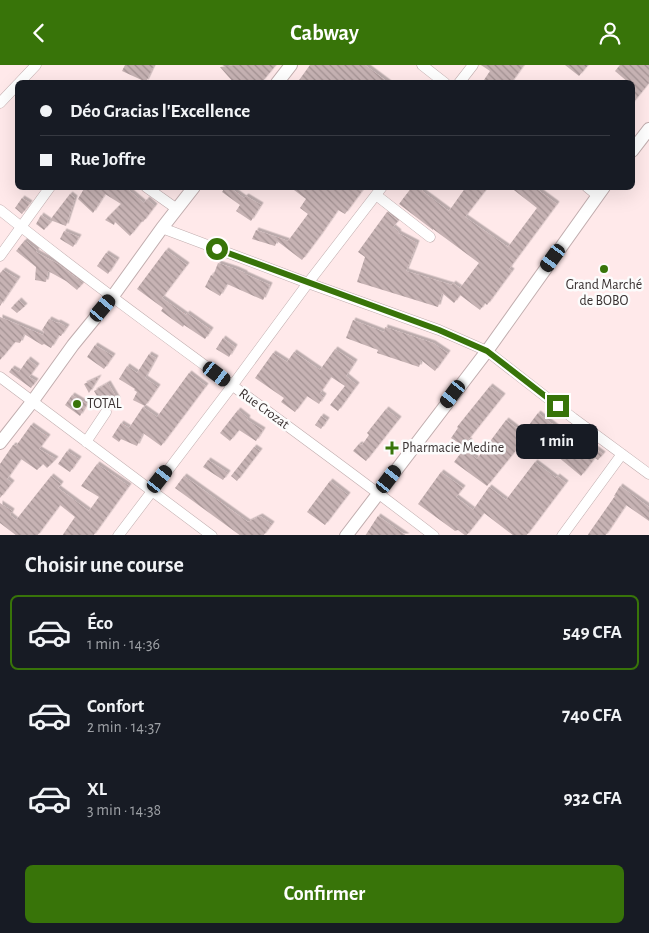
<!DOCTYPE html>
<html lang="fr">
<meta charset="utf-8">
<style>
body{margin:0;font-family:"Alegreya Sans",sans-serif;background:#242831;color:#f1f3f6;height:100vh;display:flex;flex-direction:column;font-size:19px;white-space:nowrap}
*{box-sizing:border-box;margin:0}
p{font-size:16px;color:#9ea1a6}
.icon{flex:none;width:28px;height:28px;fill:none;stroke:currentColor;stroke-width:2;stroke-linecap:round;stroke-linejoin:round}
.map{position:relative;height:470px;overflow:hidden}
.drawer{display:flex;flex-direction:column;background:#171b24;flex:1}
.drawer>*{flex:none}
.top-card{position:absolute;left:15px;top:15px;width:620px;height:110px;border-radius:8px;box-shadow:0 5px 20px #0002;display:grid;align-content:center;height:110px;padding:0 25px;background:#171b24}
.end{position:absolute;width:22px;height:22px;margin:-11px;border:6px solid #387409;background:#fff;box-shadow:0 0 0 2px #fff}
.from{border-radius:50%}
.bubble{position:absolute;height:35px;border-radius:8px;background:#171b24;box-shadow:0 5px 20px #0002;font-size:16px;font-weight:700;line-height:35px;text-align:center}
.car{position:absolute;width:15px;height:30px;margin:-15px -8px;border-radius:6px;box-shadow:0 0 4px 1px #0007;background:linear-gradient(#222 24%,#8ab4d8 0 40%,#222 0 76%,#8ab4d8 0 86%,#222 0)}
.top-card b{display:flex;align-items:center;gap:18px;height:48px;font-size:19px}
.top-card b+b{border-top:1px solid #363941}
.top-card i{width:12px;height:12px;background:#f1f3f6}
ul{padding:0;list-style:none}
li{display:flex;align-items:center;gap:15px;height:75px;margin:0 10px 8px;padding:0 15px;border:2px solid transparent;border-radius:8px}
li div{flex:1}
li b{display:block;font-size:19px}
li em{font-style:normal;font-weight:700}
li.current{border-color:#387409}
li>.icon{width:45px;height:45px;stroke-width:1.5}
h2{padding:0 25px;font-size:22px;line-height:60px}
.button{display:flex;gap:10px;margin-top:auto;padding:10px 25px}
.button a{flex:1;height:58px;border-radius:8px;background:#387409;color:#fff;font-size:20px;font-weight:700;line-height:58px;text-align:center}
header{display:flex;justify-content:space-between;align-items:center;height:65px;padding:0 25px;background:#387409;color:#fff;font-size:22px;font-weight:700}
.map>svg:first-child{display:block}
.building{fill:url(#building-back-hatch);filter:url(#shadow)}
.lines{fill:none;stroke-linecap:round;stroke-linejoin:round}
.minor-casing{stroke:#c1adae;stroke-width:11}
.tertiary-casing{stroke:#c1adae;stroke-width:14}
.minor{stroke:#fff;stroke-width:10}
.tertiary{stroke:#fff;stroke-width:12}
.route{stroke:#387409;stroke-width:6}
.poi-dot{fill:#387409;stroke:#fcfcfc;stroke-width:2}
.labels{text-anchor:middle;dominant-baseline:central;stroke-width:5;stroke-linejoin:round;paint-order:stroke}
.poi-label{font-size:14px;fill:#393131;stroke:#fcfcfc;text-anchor:start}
.street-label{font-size:14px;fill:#393131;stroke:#fcfcfc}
</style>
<header><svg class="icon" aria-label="back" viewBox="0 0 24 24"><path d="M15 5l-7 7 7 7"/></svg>Cabway<svg class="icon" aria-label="person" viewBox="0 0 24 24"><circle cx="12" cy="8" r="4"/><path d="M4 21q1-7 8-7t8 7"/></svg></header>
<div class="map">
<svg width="649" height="471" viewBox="0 0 649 471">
<defs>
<pattern id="building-back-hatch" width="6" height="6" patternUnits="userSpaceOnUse" patternTransform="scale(1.25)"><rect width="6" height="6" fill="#c7b3b4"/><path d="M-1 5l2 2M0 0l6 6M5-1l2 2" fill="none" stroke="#a39293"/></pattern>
<filter id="shadow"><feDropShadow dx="2.5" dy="-2.5" stdDeviation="0" flood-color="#0004"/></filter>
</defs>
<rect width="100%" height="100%" fill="#ffe9ea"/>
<!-- building -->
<path class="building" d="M 125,0 L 154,0 L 146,17 L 122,6 Z
M 237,0 L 276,0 L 261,18 L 234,18 L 220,2 Z
M 310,0 L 365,0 L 389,18 L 297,18 Z
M 481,0 L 524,0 L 511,18 L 482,18 L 490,6 Z
M 565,0 L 588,0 L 579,11 Z
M 620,0 L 649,0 L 649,18 L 632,39 L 632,18 L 629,18 L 615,6 Z
M 85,122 L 125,122 L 144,138 L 147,134 L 155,141 L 143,157 L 142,156 L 130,171 L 115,157 L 114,160 L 105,155 L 121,139 L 105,129 L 93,148 L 78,134 Z
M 225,122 L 229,122 L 244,133 L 246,131 L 261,140 L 251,156 L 236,146 L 240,140 L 222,127 Z
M 290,122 L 365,122 L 345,149 L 338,145 L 320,171 L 302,195 L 277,176 L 275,181 L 252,174 L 256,165 L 288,176 L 308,149 L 300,143 L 306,134 Z
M 412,122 L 425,122 L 422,126 L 449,146 L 466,122 L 488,122 L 465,152 L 508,182 L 537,143 L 510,122 L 534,122 L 557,139 L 509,204 L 512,206 L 487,240 L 485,238 L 480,245 L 460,230 L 454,238 L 442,228 L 438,242 L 357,217 L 365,192 L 358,187 L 387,147 L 398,156 L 393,162 L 399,167 L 398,168 L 417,178 L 406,206 L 452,220 L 453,218 L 460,223 L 479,198 L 433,164 L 433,165 L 399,139 Z
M 70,129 L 75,133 L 66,161 L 50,155 Z
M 22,133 L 30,138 L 22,149 L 15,143 Z
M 41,150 L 51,157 L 44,165 L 36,159 Z
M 64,166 L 79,172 L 73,182 L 60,174 Z
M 25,175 L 37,185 L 36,187 L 58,199 L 83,218 L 77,225 L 66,216 L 48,206 L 46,217 L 35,215 L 36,202 L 16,186 Z
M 166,185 L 187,200 L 162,233 L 186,250 L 187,248 L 211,265 L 205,274 L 184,260 L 183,262 L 161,246 L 163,243 L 137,224 Z
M 106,188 L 117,195 L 108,209 L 97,201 Z
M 218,198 L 236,204 L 245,208 L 245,209 L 270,220 L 263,235 L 227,219 L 220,231 L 205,222 L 211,210 L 213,211 Z
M 3,205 L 18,214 L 0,241 L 0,208 Z
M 19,235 L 25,241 L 17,248 L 11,243 Z
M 0,252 L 43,270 L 44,267 L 42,265 L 49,254 L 57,258 L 58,257 L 67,262 L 61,271 L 59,270 L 51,283 L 44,279 L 42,280 L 24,269 L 20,278 L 15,277 L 0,295 Z
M 353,255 L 384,267 L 385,262 L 433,278 L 448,288 L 435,306 L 421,295 L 419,302 L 377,288 L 378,285 L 346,273 Z
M 223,273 L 235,282 L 229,292 L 216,284 Z
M 95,280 L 113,291 L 104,304 L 87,292 Z
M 335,284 L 355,297 L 346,311 L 357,320 L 338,346 L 330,340 L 345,321 L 331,312 L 320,328 L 324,331 L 319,339 L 307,331 L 295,347 L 281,337 L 284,333 L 255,313 L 273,288 L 287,297 L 294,287 L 320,305 Z
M 149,289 L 156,293 L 145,313 L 158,322 L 145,341 L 133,335 L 137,327 L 134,325 L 135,324 L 119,314 L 127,301 L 137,308 Z
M 28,294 L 37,301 L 29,312 L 36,316 L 31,323 L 9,307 L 12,303 L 19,307 Z
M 189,308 L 206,321 L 161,381 L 143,368 L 137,381 L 121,374 L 119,377 L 112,372 L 121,358 L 129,363 L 143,342 L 157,352 Z
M 99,312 L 89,328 L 84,319 Z
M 108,318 L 118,335 L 108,341 L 103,341 L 94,326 Z
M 490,321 L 503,331 L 468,375 L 470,376 L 465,382 L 451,373 L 458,363 L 457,362 Z
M 72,330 L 87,339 L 80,351 L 65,340 Z
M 386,344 L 399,354 L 366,396 L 353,386 L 359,379 L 362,380 L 369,370 L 367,368 Z
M 238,345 L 248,353 L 247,355 L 263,365 L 256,376 L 239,365 L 230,376 L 220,368 Z
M 538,348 L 567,370 L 571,365 L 579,371 L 573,379 L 584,389 L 591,380 L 603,389 L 598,395 L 595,393 L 581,411 L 545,381 L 538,391 L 521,379 L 487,421 L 454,397 L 464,384 L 477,394 L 506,355 L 523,368 Z
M 321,351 L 327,355 L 321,364 L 315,360 Z
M 31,360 L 48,372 L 39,384 L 56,394 L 47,403 L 43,399 L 37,405 L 21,394 L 7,414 L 12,418 L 0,433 L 0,399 L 13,380 L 16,381 Z
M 254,382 L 260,386 L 237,416 L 231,411 Z
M 67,386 L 79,394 L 70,407 L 58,399 Z
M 208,395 L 228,408 L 223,415 L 203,402 Z
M 535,397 L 556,413 L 557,411 L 566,418 L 526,471 L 514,471 L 484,448 L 466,471 L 458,465 L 455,466 L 418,439 L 441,407 L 463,423 L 456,432 L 473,445 L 489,422 L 506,435 Z
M 97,399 L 129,421 L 93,471 L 62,471 L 75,452 L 60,440 L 37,471 L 17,471 L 0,458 L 0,438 L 12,446 L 10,450 L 16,455 L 51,411 L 61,419 L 58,423 L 89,446 L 99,432 L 81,421 Z
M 184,411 L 248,457 L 260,451 L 272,459 L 263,471 L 241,471 L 175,423 Z
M 330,416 L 348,430 L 325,460 L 307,447 Z
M 620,421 L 649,442 L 649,456 L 626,440 L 605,471 L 587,471 L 615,431 L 614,431 Z
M 378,451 L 407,471 L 365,471 Z"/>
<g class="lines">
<!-- minor casing -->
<g class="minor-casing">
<path id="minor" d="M 422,0 L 445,18
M 19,18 L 36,0
M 459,18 L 473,0
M 0,38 L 18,19
M 146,122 L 177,144
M 587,122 L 598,131
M 376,130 L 430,172
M 0,145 C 141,258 291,360 434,471
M 162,163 L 308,218 L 439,265 L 487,286 L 573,353 L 649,409
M 0,191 L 50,122
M 0,312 L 212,471
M 86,377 L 106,347
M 118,471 L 232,321 L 308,218 L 382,122
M 562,471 L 622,389"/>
</g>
<!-- tertiary casing -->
<g class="tertiary-casing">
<path id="tertiary" d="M 277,18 L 291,0
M 632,86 L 649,64
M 0,378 L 32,337 L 73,280 L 113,231 L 162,163 L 194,122
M 346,471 L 487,286 L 604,122"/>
</g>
<!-- minor -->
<use href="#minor" class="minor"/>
<!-- tertiary -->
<use href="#tertiary" class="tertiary"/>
</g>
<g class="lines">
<!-- route -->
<path class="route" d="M 217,184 L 439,265 L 487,286 L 558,341"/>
</g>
<!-- markers -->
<g class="poi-dot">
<circle cx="604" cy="204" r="5"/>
<circle cx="77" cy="339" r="5"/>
<path d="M389.5 375.5h5v5h5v5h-5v5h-5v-5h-5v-5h5z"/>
</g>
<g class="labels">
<!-- poi labels -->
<g class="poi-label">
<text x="604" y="220" text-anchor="middle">Grand Marché<tspan x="604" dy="16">de BOBO</tspan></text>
<text x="87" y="339">TOTAL</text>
<text x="402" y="383">Pharmacie Medine</text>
</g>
<!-- street labels -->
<g class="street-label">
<text transform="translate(264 344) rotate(36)">Rue Crozat</text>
</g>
</g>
</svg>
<i class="end from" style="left:217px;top:184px"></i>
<i class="end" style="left:558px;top:341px"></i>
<div class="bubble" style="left:516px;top:359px;width:82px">1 min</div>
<i class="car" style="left:553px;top:193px;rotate:216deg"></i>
<i class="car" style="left:103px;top:243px;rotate:40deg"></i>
<i class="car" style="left:217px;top:309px;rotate:127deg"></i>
<i class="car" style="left:453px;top:329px;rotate:217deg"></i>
<i class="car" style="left:160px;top:414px;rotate:38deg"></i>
<i class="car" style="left:389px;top:414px;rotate:37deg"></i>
<div class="top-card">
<b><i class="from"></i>Déo Gracias l'Excellence</b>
<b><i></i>Rue Joffre</b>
</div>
</div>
<section class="drawer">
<h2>Choisir une course</h2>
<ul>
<li class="current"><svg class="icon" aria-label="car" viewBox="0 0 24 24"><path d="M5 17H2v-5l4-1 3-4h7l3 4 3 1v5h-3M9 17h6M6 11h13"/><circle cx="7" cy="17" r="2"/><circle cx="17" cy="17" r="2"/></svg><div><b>Éco</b><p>1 min · 14:36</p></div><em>549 CFA</em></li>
<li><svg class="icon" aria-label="car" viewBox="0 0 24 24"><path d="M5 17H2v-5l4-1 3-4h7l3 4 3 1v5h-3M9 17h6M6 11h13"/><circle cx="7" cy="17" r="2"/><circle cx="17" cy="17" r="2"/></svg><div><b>Confort</b><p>2 min · 14:37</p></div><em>740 CFA</em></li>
<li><svg class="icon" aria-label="car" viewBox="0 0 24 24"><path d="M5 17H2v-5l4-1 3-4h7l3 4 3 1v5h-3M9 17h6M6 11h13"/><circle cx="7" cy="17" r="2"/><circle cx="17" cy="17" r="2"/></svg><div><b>XL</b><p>3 min · 14:38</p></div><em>932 CFA</em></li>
</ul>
<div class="button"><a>Confirmer</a></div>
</section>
